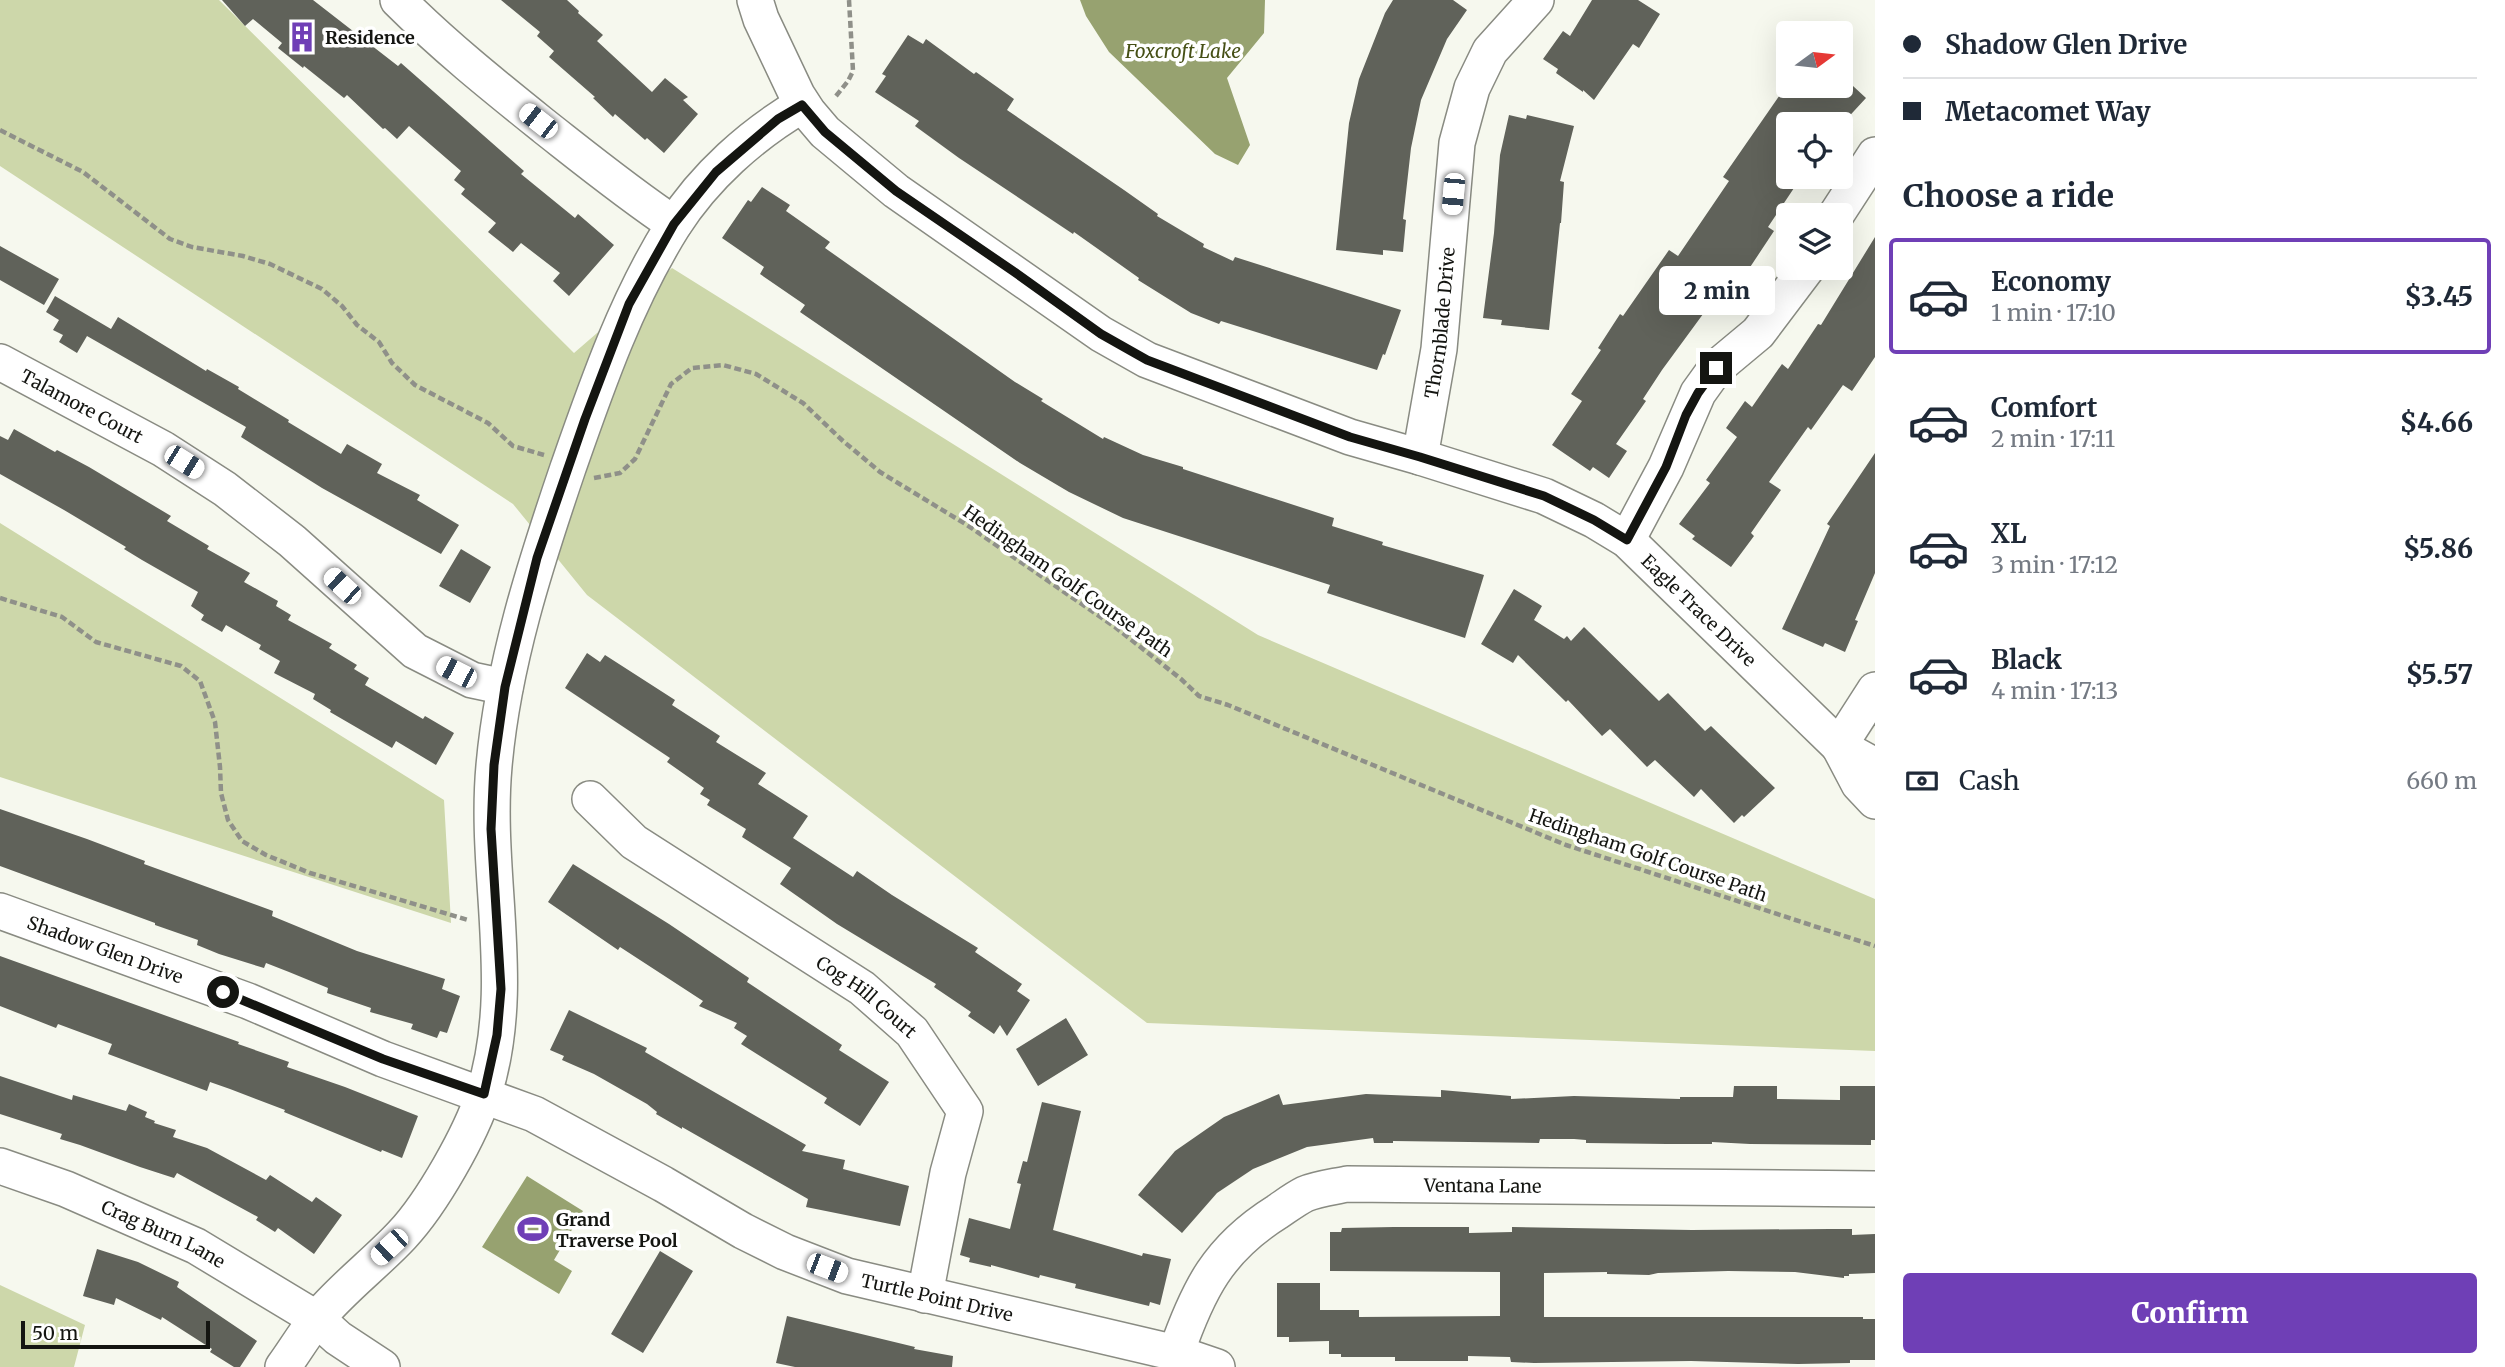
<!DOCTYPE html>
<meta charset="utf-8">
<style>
body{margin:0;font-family:Merriweather,serif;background:#f2f2f3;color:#1f2937;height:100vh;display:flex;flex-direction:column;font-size:26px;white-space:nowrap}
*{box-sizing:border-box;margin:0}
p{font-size:23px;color:#747a83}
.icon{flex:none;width:38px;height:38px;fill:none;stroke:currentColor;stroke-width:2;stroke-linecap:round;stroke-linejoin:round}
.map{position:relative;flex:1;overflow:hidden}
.panel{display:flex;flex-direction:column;background:#fff;width:630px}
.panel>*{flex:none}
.hud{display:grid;align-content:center;height:154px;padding:0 28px;background:#fff}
.needle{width:46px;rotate:75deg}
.controls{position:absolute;left:1776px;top:21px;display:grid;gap:14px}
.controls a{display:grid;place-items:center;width:77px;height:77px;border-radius:7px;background:#fff;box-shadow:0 7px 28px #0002;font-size:35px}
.scale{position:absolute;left:21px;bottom:18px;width:189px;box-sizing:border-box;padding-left:7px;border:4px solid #141511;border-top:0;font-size:19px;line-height:24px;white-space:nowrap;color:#141511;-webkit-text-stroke:5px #fff;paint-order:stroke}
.end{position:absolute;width:32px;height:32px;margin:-16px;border:9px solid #141511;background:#fff;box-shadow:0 0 0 4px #fff}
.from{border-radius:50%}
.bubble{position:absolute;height:49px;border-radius:7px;background:#fff;box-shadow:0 7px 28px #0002;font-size:23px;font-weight:800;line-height:49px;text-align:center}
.car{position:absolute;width:21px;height:42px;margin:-21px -10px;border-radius:9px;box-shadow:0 0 5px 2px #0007;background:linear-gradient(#fff 24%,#345 0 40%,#fff 0 76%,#345 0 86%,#fff 0)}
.hud b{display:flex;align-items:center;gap:24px;height:66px;font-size:26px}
.hud b+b{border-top:2px solid #e0e1e3}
.hud i{width:18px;height:18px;background:#1f2937}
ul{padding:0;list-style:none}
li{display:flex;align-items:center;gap:21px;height:116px;margin:0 14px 10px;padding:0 14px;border:4px solid transparent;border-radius:7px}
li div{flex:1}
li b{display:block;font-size:26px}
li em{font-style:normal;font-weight:800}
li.selected{border-color:#6f3fb6}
li>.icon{width:63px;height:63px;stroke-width:1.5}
h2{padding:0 28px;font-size:32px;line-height:84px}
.pay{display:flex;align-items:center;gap:18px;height:77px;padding:0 28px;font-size:26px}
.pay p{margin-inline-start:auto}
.action{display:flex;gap:14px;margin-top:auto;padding:14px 28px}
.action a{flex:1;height:80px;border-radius:7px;background:#6f3fb6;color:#fff;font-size:28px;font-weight:800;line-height:80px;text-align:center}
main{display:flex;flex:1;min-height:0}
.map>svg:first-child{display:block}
.green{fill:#cdd7aa}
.water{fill:#97a270}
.building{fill:#60625a}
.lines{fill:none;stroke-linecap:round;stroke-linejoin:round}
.minor-casing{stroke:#898b82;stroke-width:38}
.path{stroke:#8f9089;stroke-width:4.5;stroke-dasharray:7 3.5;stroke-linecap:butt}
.minor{stroke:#fff;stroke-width:35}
.route{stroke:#141511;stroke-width:9}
.labels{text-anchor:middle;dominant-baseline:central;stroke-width:7;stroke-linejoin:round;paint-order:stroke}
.poi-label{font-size:18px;font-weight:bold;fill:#141511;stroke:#fff;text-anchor:start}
.street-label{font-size:18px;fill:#141511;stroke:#fff}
.water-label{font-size:19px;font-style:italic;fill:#465016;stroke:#fff}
</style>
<main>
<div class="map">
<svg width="1875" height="1367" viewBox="0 0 1875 1367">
<rect width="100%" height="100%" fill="#f6f8ee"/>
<!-- green -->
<path class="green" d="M 0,0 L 219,0 L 574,353 L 672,268 L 1258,635 L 1875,899 L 1875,1051 L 1147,1023 L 587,595 L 513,504 L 0,166 Z
M 0,523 L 444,800 L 451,923 L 0,777 Z
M 0,1285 L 85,1325 L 74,1367 L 0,1367 Z"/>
<!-- water -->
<path class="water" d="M 1080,0 L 1265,0 L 1264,33 L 1227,78 L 1250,145 L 1238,165 L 1215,154 L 1109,52 L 1086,16 Z
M 527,1176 L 583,1211 L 554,1260 L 572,1271 L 559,1294 L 482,1247 Z"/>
<!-- building -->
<path class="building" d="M 222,0 L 313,0 L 398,66 L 401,63 L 524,171 L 521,174 L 575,218 L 578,214 L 614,245 L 569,296 L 553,281 L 560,273 L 521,243 L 513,252 L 488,232 L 496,223 L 461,194 L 465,189 L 454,180 L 461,171 L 409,126 L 397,139 L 385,128 L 383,129 L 347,95 L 344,98 L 304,66 L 303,68 L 278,48 L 282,43 L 253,19 L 245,26 Z
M 501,0 L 567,0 L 579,11 L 578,13 L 603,35 L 597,41 L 652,92 L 665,78 L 688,97 L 683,100 L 698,114 L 664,153 L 647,138 L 645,140 L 615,114 L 613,117 L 593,98 L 595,97 L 549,57 L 554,51 L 537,36 L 540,32 Z
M 1393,0 L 1453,0 L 1467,10 L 1447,39 L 1421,100 L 1411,148 L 1403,219 L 1406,220 L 1403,252 L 1383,250 L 1383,255 L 1336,250 L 1349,123 L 1359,79 L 1385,13 Z
M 1592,0 L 1638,0 L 1660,14 L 1639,48 L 1633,44 L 1594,100 L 1583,90 L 1583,92 L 1556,73 L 1558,69 L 1543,59 L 1563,31 L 1570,36 Z
M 908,35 L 923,44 L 926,39 L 974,74 L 976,72 L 1014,99 L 1007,110 L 1124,190 L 1158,214 L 1157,216 L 1204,244 L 1203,247 L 1233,261 L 1235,257 L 1401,310 L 1385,355 L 1383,354 L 1377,370 L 1221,321 L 1219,324 L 1191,313 L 1138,280 L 1139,278 L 1074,232 L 1073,234 L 959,158 L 915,126 L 919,121 L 875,92 L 886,76 L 882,74 Z
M 1786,86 L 1853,86 L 1866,98 L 1842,124 L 1788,124 L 1788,163 L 1783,172 L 1798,182 L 1768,227 L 1774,231 L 1727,302 L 1717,295 L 1662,370 L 1643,399 L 1646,401 L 1616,444 L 1627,451 L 1609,478 L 1593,467 L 1590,471 L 1552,445 L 1582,401 L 1571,394 L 1601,350 L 1598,348 L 1620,314 L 1623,316 L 1669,250 L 1678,256 L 1729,181 L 1723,177 Z
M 1509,115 L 1526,119 L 1527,115 L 1574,126 L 1560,181 L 1564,182 L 1561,223 L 1560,223 L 1549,330 L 1501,325 L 1502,320 L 1483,318 L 1494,233 L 1500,155 Z
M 762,187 L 790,205 L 786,211 L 830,242 L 825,248 L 1015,382 L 1043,399 L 1041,401 L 1103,439 L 1104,437 L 1143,455 L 1183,467 L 1183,469 L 1334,518 L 1332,526 L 1383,542 L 1382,545 L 1484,575 L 1465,638 L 1327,593 L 1330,585 L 1123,518 L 1069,492 L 1020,463 L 800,312 L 805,305 L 760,274 L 764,267 L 722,238 L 748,200 L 751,202 Z
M 1875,237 L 1875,357 L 1852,391 L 1843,385 L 1811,430 L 1808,427 L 1769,482 L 1781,490 L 1751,533 L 1754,536 L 1731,567 L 1692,539 L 1695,536 L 1679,524 L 1710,483 L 1706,480 L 1737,437 L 1726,428 L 1745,401 L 1752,407 L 1782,364 L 1788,369 L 1818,324 L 1821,325 Z
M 0,246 L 59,279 L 44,305 L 0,280 Z
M 55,296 L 111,329 L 118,317 L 206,371 L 207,369 L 239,387 L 238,389 L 289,420 L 288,422 L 341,454 L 347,444 L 382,464 L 377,473 L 420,495 L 417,500 L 459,525 L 441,554 L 322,488 L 241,437 L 246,427 L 87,336 L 77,353 L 59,342 L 63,335 L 53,330 L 59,320 L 46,312 Z
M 14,429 L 55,452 L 57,450 L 89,467 L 171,516 L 167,521 L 209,546 L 207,549 L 250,573 L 244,582 L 278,601 L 276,606 L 291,615 L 288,620 L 332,644 L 329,648 L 357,665 L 354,669 L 369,678 L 365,685 L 423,719 L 425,716 L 454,733 L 436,765 L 396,741 L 392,748 L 330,712 L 331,710 L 313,699 L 315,694 L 274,673 L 280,661 L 259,649 L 261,645 L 226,625 L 222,632 L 201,620 L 204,615 L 191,606 L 198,592 L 142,560 L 124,549 L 126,547 L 64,510 L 0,474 L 0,436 L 8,440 Z
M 1875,453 L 1875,573 L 1855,620 L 1858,621 L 1845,652 L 1825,643 L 1823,647 L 1782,629 L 1830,526 L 1827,524 Z
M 461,549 L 491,567 L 470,603 L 439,586 Z
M 1514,589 L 1542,606 L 1534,620 L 1564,639 L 1567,636 L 1571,641 L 1584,627 L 1659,701 L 1668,693 L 1705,731 L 1711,726 L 1775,788 L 1744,817 L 1742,815 L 1734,823 L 1701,789 L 1694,797 L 1655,760 L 1647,767 L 1610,729 L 1602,736 L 1568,700 L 1566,702 L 1518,655 L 1513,663 L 1481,644 Z
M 587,653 L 600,662 L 605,655 L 675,700 L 672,705 L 720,736 L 716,742 L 766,773 L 758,784 L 808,816 L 793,838 L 853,877 L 857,871 L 892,895 L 978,948 L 975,952 L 1022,984 L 1017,991 L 1030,1000 L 1007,1036 L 1000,1025 L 994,1034 L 968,1016 L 971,1012 L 934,987 L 936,984 L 837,924 L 780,884 L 791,868 L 742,837 L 746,829 L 707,805 L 710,800 L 700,794 L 704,788 L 667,762 L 670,758 L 565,688 Z
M 0,809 L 87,839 L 145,861 L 144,864 L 273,911 L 272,916 L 357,951 L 445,979 L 442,989 L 460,996 L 447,1033 L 440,1031 L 437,1038 L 411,1029 L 413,1024 L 370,1012 L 371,1008 L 327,993 L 328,988 L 289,972 L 266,963 L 264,968 L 219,954 L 197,945 L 198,940 L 155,925 L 155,923 L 0,866 Z
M 573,864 L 669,924 L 749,978 L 747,982 L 842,1045 L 839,1050 L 889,1082 L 860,1126 L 824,1103 L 827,1098 L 741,1044 L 747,1036 L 734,1028 L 737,1023 L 699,1006 L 703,1001 L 620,947 L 618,950 L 548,902 Z
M 0,956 L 239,1042 L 238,1044 L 289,1062 L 287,1067 L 345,1087 L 418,1116 L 402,1158 L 382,1150 L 381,1152 L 284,1112 L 285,1110 L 230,1089 L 210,1082 L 207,1091 L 108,1054 L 112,1044 L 58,1024 L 56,1028 L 0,1006 Z
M 569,1010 L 647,1048 L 645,1052 L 806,1145 L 802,1151 L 845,1160 L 843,1169 L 909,1186 L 900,1226 L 806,1207 L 808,1199 L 682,1127 L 682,1129 L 656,1114 L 657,1112 L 647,1104 L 594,1074 L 562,1060 L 564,1056 L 550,1050 Z
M 1066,1018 L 1088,1055 L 1038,1086 L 1016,1049 Z
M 0,1076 L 72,1100 L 73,1095 L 126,1111 L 129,1104 L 147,1112 L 145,1117 L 155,1121 L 154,1123 L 176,1130 L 173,1137 L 207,1148 L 266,1180 L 270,1175 L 312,1202 L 316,1197 L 342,1215 L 314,1254 L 278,1228 L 275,1232 L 256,1220 L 258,1217 L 177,1173 L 174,1178 L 140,1167 L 80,1145 L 60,1139 L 62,1134 L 0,1114 Z
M 1734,1086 L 1777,1086 L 1777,1099 L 1840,1100 L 1840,1086 L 1875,1086 L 1875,1140 L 1871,1140 L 1871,1145 L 1750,1144 L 1712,1142 L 1712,1144 L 1667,1144 L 1586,1143 L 1586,1140 L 1574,1139 L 1540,1139 L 1539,1143 L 1393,1141 L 1393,1143 L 1374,1143 L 1373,1138 L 1307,1147 L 1253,1169 L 1217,1193 L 1182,1233 L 1138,1195 L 1175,1151 L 1224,1117 L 1279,1094 L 1283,1105 L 1366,1094 L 1441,1097 L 1441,1090 L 1511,1096 L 1511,1099 L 1574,1096 L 1680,1099 L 1680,1097 L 1733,1097 Z
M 1042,1102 L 1081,1111 L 1053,1230 L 1142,1256 L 1143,1253 L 1171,1259 L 1160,1305 L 1150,1302 L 1149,1306 L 1075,1288 L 1076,1284 L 1040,1275 L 1039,1278 L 991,1265 L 991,1267 L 969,1262 L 970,1258 L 960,1255 L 969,1218 L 1010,1229 L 1021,1184 L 1017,1183 L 1023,1161 L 1027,1162 Z
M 1394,1227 L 1469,1227 L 1469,1233 L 1512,1232 L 1512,1227 L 1692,1230 L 1830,1229 L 1852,1229 L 1852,1235 L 1875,1234 L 1875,1273 L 1849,1274 L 1849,1276 L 1844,1276 L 1844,1278 L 1795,1272 L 1728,1271 L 1658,1273 L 1649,1275 L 1607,1274 L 1607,1272 L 1544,1273 L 1544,1317 L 1863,1317 L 1863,1319 L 1875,1319 L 1875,1360 L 1850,1360 L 1850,1363 L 1798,1364 L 1691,1361 L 1534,1363 L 1511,1362 L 1510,1357 L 1468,1356 L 1468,1361 L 1395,1361 L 1395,1357 L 1341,1357 L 1341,1354 L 1329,1354 L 1329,1341 L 1289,1342 L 1289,1337 L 1277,1337 L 1277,1283 L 1320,1283 L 1320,1310 L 1359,1310 L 1359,1317 L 1500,1316 L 1500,1272 L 1330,1271 L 1330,1232 L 1341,1232 L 1342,1228 Z
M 97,1249 L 138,1262 L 179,1282 L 177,1287 L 257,1341 L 240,1367 L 234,1367 L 210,1352 L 212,1349 L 162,1317 L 161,1320 L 116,1298 L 114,1305 L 83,1296 Z
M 660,1251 L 693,1271 L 643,1353 L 611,1334 Z
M 787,1316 L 915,1347 L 914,1349 L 953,1356 L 952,1367 L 795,1367 L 776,1363 Z"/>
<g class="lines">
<!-- minor casing -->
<g class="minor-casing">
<g id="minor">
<path d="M 398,0 C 444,46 494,86 545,127 C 587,160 629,194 674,224"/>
<path id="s1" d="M 755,0 L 761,19 L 797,95 L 808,112 L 825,132 L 896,191 L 1101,334 L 1147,360 L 1350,437 L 1420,457 L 1544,496 L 1594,520 L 1627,540 L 1839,746 L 1875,766"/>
<path d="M 1836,215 L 1875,155"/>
<path id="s2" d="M 0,362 L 163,449 L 225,489 L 292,541 L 415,651 L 472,680 L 505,687"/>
<path id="s3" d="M 1420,457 L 1439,349 L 1457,143 L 1472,88 L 1490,51 L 1536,0"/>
<path d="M 1627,540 L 1666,467 L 1698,393 L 1716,368 L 1758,333 L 1807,268"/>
<path d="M 1839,746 L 1859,784 L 1875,801"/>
<path d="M 1839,746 L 1875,690"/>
<path id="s4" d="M 590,799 L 634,842 L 862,988 L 912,1032 L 965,1111 L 948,1173 L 925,1295"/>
<path id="s5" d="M 0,911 L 248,1001 L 383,1059 L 534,1114 L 663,1184 L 743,1231 L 785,1252 L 847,1276 L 1176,1353 L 1217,1367"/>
<path id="s6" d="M 0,1166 L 66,1189 L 196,1246 L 317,1319 L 338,1338 L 382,1367"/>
<path id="s7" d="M 1176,1353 C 1198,1290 1218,1249 1277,1212 C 1286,1206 1295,1199 1305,1194 C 1317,1189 1333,1187 1347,1184 L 1875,1189"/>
<path d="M 283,1367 C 294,1352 304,1335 316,1320 C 341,1289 375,1264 402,1235 C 432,1203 471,1134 484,1093 C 518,985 484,876 494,766 C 503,664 535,565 568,468 C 597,385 626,301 673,226 C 704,177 752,134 802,105"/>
</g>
</g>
<!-- path -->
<path class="path" d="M 836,96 L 848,81 L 853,71 L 849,0
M 0,130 L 83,172 L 170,239 L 192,247 L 243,256 L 270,264 L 322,289 L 342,306 L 357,325 L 379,342 L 392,363 L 415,385 L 488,423 L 513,446 L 544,455
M 594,478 L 620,473 L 635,459 L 671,384 L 692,368 L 723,365 L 756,374 L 803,403 L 843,441 L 880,472 L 967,525 L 1115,627 L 1181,679 L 1199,696 L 1228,705 L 1566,845 L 1875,946
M 0,598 L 62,617 L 96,642 L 181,666 L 200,681 L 215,722 L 220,767 L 221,793 L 228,820 L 242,841 L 266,855 L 310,873 L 468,920"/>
<!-- minor -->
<use href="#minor" class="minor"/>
</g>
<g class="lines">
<!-- route -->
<path class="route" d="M 223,992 L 383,1059 L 484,1094 L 497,1035 L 501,989 L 491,829 L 494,765 L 505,687 L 537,558 L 585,419 L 629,304 L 674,224 L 716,172 L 778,119 L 802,105 L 825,132 L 896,191 L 1013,271 L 1101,334 L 1147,360 L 1350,437 L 1420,457 L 1544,496 L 1594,520 L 1627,540 L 1666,467 L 1686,415 L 1698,393 L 1716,368"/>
</g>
<!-- icons -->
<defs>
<g id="building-bare" transform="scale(2.415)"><path d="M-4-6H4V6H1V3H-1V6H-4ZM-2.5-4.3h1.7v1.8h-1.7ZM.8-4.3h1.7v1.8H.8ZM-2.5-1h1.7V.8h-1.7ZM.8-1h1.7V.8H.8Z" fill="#6f3fb6" stroke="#fff" stroke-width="2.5" paint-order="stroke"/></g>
<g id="stadium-bare" transform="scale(2.415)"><path d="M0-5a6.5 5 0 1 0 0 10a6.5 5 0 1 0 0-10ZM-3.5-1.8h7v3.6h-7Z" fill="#6f3fb6" stroke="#fff" stroke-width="2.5" paint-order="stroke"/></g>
</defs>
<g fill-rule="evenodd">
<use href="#building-bare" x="302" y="37"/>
<use href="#stadium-bare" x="533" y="1229"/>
</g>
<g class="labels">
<!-- poi labels -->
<g class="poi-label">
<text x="325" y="37">Residence</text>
<text x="556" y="1219">Grand<tspan x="556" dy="21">Traverse Pool</tspan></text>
</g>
<!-- street labels -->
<g class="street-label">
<text stroke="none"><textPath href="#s3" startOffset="136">Thornblade Drive</textPath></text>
<text stroke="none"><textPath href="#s2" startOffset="93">Talamore Court</textPath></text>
<text transform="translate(1068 581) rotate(35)">Hedingham Golf Course Path</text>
<text stroke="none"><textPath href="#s1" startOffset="1160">Eagle Trace Drive</textPath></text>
<text transform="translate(1648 855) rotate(19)">Hedingham Golf Course Path</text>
<text stroke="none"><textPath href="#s5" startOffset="112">Shadow Glen Drive</textPath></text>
<text stroke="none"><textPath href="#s4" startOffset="341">Cog Hill Court</textPath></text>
<text stroke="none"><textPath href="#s7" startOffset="390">Ventana Lane</textPath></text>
<text stroke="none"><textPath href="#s6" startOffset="177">Crag Burn Lane</textPath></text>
<text stroke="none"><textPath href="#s5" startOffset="1017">Turtle Point Drive</textPath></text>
</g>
<!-- water labels -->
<g class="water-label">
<text x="1183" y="51">Foxcroft Lake</text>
</g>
</g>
</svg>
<div class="controls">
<a><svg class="needle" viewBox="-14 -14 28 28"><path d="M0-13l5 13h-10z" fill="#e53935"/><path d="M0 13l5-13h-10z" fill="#747a83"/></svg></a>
<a><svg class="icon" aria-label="locate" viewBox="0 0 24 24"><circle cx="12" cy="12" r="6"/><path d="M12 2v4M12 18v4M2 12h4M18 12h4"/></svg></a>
<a><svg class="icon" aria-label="layers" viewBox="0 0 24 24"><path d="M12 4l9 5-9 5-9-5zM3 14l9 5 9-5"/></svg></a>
</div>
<div class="scale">50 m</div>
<i class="end from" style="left:223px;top:992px"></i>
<i class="end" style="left:1716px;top:368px"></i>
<div class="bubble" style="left:1659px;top:266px;width:116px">2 min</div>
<i class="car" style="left:538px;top:121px;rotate:308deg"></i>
<i class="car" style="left:1453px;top:194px;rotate:185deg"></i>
<i class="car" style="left:184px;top:462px;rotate:122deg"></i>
<i class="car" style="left:342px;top:586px;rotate:313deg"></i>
<i class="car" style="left:456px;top:672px;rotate:297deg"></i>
<i class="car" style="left:389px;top:1247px;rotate:227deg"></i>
<i class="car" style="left:827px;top:1268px;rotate:111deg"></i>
</div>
<section class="panel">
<div class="hud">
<b><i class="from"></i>Shadow Glen Drive</b>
<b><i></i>Metacomet Way</b>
</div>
<h2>Choose a ride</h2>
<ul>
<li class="selected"><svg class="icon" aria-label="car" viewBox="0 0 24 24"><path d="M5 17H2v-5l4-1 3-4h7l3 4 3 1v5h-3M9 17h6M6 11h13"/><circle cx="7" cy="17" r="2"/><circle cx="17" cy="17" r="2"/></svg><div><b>Economy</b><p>1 min · 17:10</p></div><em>$3.45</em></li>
<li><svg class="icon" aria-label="car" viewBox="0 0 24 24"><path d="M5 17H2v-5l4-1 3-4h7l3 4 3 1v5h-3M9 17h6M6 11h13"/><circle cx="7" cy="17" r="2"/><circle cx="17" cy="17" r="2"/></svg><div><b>Comfort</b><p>2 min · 17:11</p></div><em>$4.66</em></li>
<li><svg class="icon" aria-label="car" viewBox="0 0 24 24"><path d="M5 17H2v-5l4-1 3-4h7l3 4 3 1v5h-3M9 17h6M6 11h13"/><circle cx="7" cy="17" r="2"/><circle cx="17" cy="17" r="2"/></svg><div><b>XL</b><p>3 min · 17:12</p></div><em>$5.86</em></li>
<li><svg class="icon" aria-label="car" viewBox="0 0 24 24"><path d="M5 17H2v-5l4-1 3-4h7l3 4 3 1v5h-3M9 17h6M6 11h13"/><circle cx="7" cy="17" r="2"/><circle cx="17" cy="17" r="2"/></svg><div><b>Black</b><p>4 min · 17:13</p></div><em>$5.57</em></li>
</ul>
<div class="pay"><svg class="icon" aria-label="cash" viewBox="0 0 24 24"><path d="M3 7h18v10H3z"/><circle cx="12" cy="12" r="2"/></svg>Cash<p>660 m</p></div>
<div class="action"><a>Confirm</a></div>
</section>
</main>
